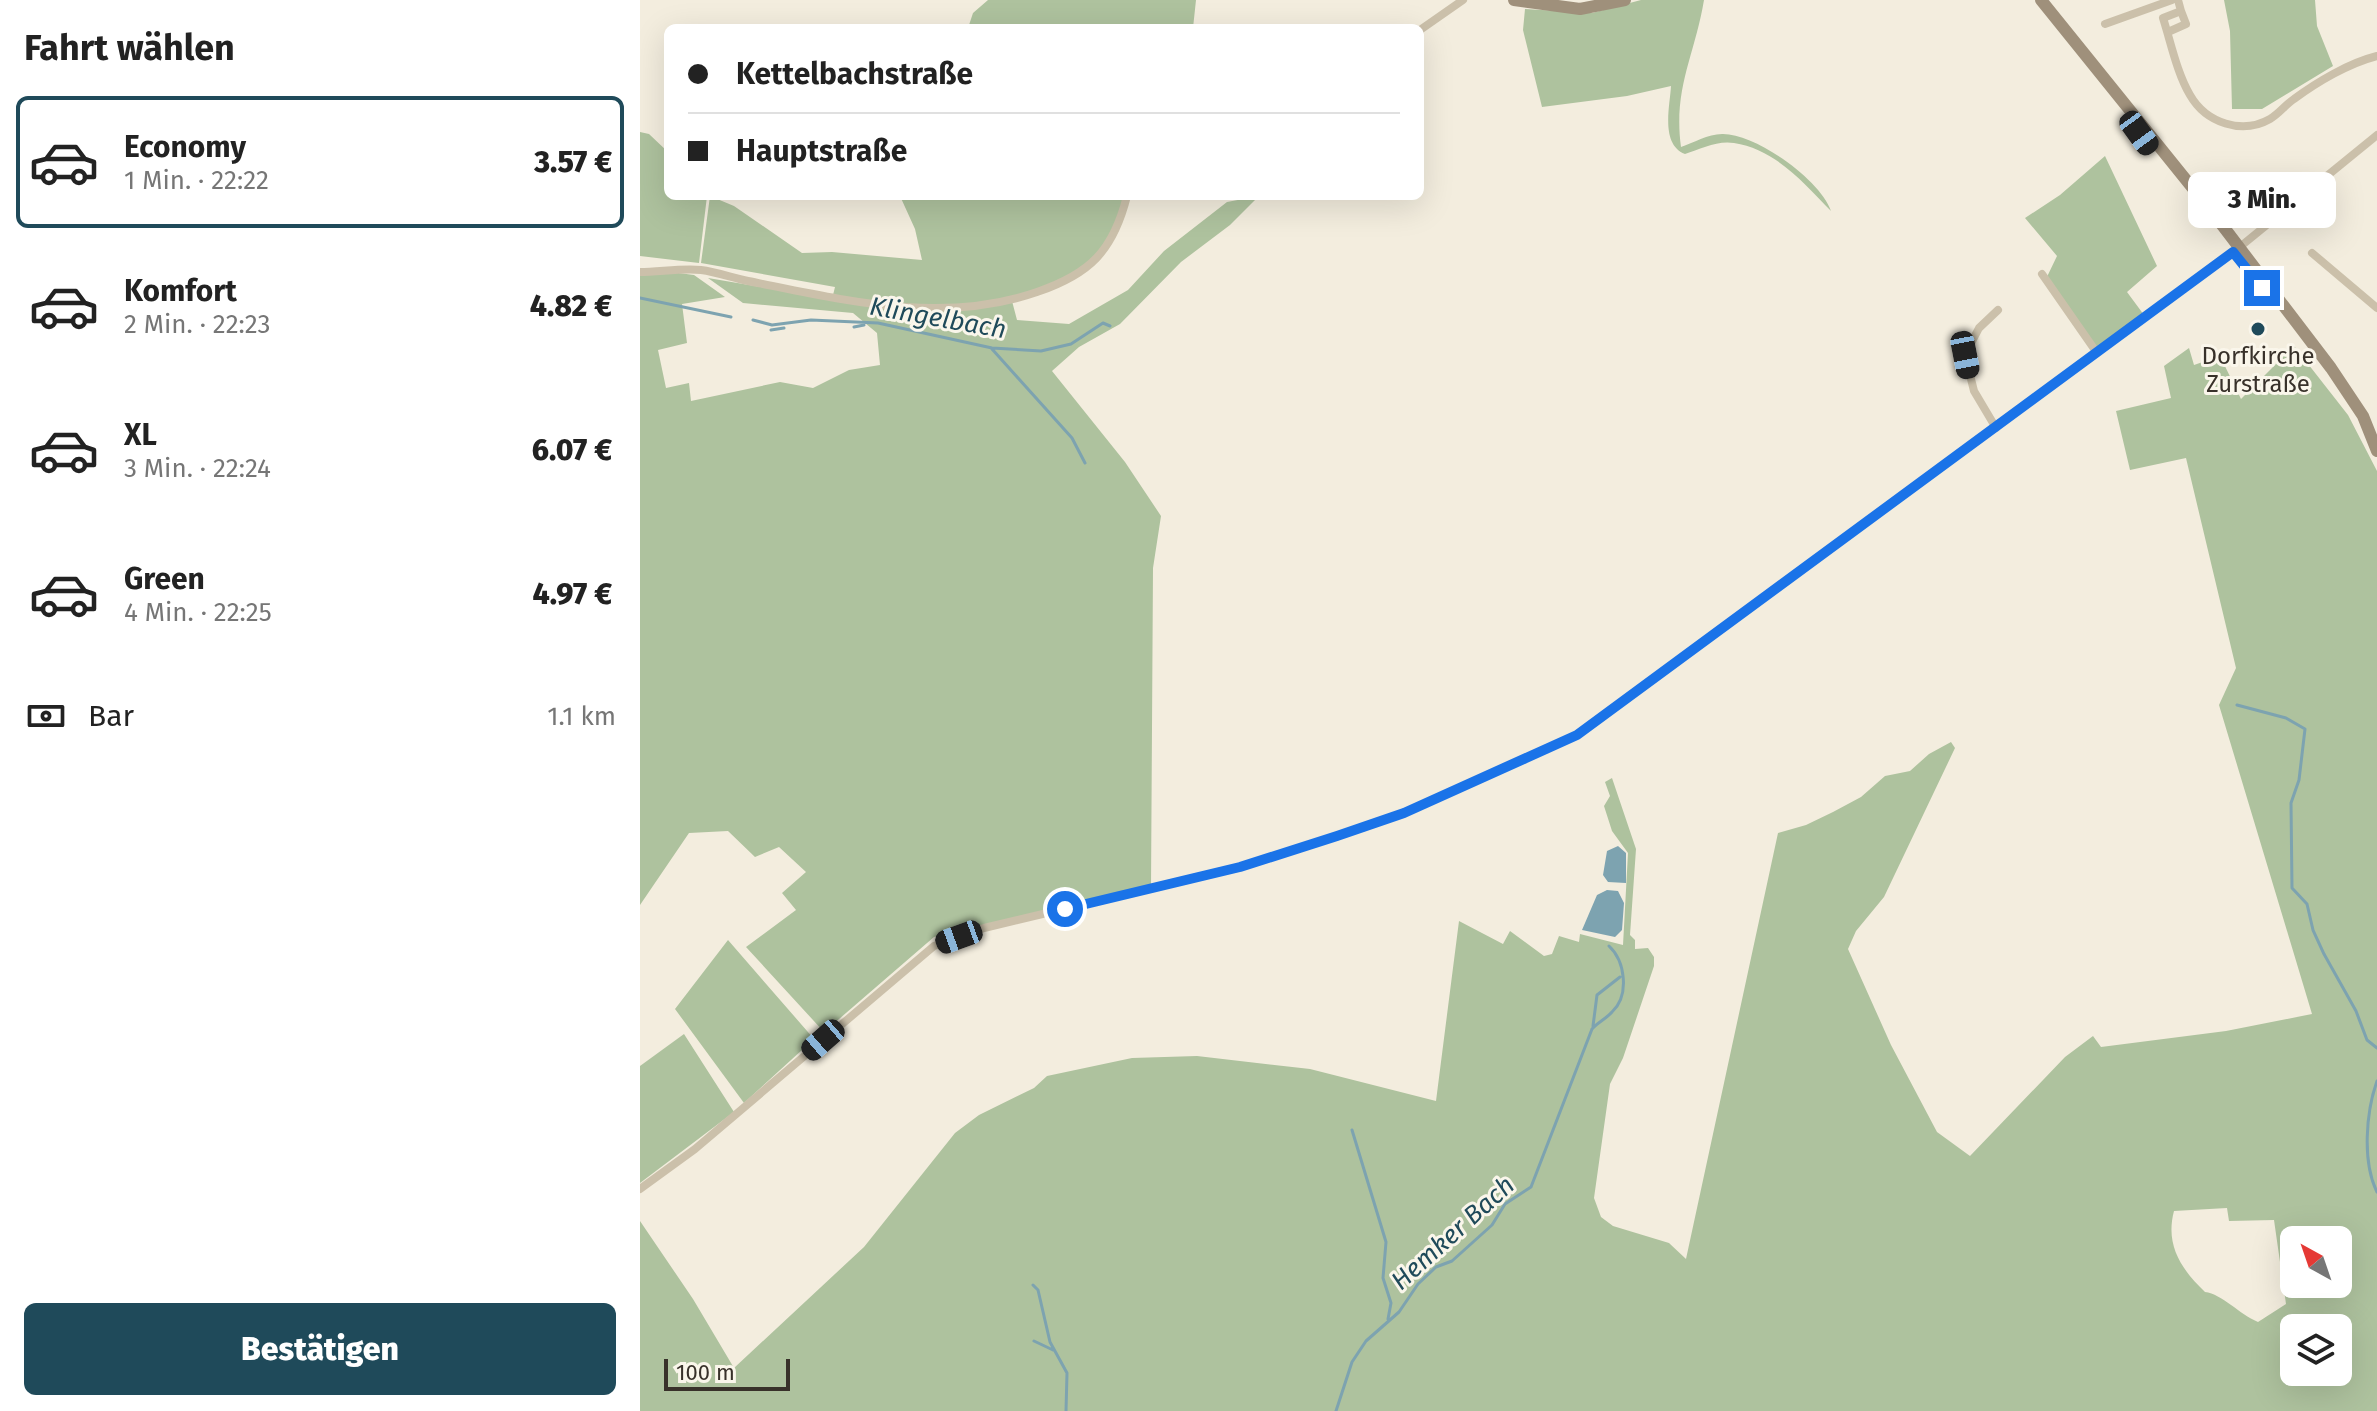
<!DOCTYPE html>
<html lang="de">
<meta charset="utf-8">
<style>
body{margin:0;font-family:"Fira Sans",sans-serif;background:#f6f6f6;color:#222;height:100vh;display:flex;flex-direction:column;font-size:30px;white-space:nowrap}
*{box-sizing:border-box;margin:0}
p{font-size:26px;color:#767676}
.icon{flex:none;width:44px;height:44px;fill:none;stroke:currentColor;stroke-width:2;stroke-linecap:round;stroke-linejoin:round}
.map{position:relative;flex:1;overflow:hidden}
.drawer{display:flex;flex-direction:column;background:#fff;width:640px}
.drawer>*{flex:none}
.hud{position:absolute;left:24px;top:24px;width:760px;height:176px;border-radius:12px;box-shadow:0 8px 32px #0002;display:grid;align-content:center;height:176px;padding:0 24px;background:#fff}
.needle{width:52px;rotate:320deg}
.controls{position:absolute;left:1640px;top:1226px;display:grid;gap:16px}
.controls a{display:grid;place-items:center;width:72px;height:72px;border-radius:12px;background:#fff;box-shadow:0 8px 32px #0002;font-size:40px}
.scale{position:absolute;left:24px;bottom:20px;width:126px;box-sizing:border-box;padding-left:8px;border:4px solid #38312a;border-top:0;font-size:22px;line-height:28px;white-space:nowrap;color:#38312a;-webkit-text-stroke:6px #faf6eb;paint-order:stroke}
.end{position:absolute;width:36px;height:36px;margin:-18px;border:10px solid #1a73e8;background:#fff;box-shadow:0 0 0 4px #fff}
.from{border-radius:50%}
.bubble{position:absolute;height:56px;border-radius:12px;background:#fff;box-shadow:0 8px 32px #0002;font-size:26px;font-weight:800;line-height:56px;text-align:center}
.car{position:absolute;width:24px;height:48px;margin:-24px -12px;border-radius:10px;box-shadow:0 0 6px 2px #0007;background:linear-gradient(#222 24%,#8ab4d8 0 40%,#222 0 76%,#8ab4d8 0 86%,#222 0)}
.hud b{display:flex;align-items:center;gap:28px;height:76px;font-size:30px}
.hud b+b{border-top:2px solid #e0e0e0}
.hud i{width:20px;height:20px;background:#222}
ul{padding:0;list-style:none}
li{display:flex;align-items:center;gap:24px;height:132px;margin:0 16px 12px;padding:0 8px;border:4px solid transparent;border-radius:12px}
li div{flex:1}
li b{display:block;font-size:30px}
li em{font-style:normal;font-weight:800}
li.current{border-color:#1f4a5a}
li>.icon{width:72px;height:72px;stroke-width:1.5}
h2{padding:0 24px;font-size:36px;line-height:96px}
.pay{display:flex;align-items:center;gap:20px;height:88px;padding:0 24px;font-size:30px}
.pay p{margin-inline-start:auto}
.action{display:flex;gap:16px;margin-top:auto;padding:16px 24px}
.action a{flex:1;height:92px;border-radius:12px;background:#1f4a5a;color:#fff;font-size:32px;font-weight:800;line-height:92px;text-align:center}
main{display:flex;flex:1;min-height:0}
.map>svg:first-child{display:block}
.green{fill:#aec29e;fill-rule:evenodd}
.water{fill:#7da3b0}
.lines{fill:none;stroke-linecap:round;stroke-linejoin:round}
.stream{stroke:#7da3b0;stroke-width:3}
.street{stroke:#cbc0aa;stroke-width:8}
.secondary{stroke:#9f907b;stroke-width:12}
.route{stroke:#1a73e8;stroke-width:10}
.poi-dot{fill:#1f4a5a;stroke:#faf6eb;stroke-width:3}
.labels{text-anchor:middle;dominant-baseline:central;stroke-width:6;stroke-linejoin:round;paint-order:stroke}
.poi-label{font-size:24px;fill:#38312a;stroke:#faf6eb}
.water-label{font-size:26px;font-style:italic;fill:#1f4a5a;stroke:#faf6eb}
</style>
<main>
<section class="drawer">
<h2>Fahrt wählen</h2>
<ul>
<li class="current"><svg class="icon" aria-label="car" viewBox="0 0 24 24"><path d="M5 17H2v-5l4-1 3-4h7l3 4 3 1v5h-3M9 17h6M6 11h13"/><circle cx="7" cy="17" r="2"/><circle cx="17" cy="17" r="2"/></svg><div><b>Economy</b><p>1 Min. · 22:22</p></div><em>3.57 €</em></li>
<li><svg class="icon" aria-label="car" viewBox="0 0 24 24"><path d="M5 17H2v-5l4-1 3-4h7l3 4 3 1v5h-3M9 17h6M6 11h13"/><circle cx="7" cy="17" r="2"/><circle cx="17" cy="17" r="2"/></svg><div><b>Komfort</b><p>2 Min. · 22:23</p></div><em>4.82 €</em></li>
<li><svg class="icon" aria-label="car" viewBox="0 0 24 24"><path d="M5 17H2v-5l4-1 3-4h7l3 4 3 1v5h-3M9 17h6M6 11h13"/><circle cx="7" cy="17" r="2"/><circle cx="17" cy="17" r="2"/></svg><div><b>XL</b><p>3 Min. · 22:24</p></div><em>6.07 €</em></li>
<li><svg class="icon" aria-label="car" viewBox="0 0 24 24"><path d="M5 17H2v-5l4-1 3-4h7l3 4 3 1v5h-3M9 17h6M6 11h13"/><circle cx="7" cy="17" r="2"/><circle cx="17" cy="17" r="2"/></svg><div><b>Green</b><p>4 Min. · 22:25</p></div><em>4.97 €</em></li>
</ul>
<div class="pay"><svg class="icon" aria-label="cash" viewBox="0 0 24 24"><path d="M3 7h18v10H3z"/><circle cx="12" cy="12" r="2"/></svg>Bar<p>1.1 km</p></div>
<div class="action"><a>Bestätigen</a></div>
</section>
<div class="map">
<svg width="1737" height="1411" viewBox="0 0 1737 1411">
<rect width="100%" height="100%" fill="#f3edde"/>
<!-- green -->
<path class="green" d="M 348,0 L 556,0 L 553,28 L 328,28 L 333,13 Z
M 1001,0 L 1064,0 C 1055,55 1033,88 1041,147 C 1053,143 1068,134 1082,134 C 1115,133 1181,180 1191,211 C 1164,183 1135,149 1094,143 C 1078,140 1060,149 1045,154 C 1020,144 1030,106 1031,86 L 987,96 L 902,107 L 883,30 L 885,9 L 952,13 Z
M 1584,0 L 1675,0 L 1677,26 L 1693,66 L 1622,109 L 1592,109 L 1590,31 Z
M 0,132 L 9,134 L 28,152 L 28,196 L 67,196 L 59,263 L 0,256 Z
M 1465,156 L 1517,266 L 1487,292 L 1504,315 L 1457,353 L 1405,281 L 1417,256 L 1385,218 L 1420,195 Z
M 70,196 L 94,206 L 162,253 L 192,252 L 282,260 L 275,229 L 260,196 L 487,196 L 480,224 L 443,273 L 372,301 L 377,320 L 429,324 L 488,290 L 524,251 L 587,202 L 619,196 L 590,225 L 541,262 L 480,324 L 439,347 L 412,371 L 485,462 L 521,516 L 513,568 L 511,887 L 294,937 L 184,1032 L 106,947 L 156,910 L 142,893 L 166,872 L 139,847 L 115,857 L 88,831 L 49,833 L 0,905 L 0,268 L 54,275 L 85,297 L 42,304 L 47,343 L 18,350 L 26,388 L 49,383 L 51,401 L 140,382 L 173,388 L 209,370 L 240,365 L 237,333 L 213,313 L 103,303 L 68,278 L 192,299 L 195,287 L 61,263 Z
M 1654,346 L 1708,415 L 1737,471 L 1737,1411 L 0,1411 L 0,1221 L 53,1299 L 94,1368 L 224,1247 L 315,1133 L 339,1115 L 394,1088 L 407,1076 L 492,1058 L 557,1056 L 670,1069 L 796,1101 L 819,921 L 863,944 L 870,931 L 904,956 L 912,954 L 919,936 L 939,942 L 940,934 L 983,945 L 988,853 L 972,831 L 964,806 L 970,796 L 965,782 L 972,778 L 996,849 L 990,935 L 995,940 L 995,949 L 1008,948 L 1014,957 L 1014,966 L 983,1058 L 970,1084 L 954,1198 L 961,1217 L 973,1226 L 1029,1243 L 1046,1259 L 1138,833 L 1166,825 L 1193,812 L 1221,797 L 1245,776 L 1270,771 L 1289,754 L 1311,742 L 1315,748 L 1244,897 L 1216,931 L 1208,949 L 1251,1045 L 1297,1132 L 1330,1156 L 1425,1057 L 1453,1036 L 1461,1047 L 1586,1031 L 1672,1014 L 1579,705 L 1596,668 L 1546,458 L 1490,470 L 1476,411 L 1531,398 L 1524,366 L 1549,348 L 1554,365 L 1580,356 L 1601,399 ZM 1587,1208 L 1589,1221 L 1634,1220 L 1646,1304 L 1618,1322 C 1599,1314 1582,1294 1565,1292 C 1541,1269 1525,1245 1534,1211 ZM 1654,1240 L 1698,1240 L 1698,1284 L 1654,1284 ZM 1654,1328 L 1698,1328 L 1698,1372 L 1654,1372 Z
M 88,940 L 174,1039 L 104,1103 L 35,1009 Z
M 44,1034 L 94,1112 L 0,1183 L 0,1066 Z"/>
<!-- water -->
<path class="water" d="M 978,846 L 986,853 L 986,883 L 968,882 L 963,875 L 967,851 Z
M 967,890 L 978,891 L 984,903 L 982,930 L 975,937 L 942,930 L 957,895 Z"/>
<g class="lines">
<!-- stream -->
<path class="stream" d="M 0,298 L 91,317
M 113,320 L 132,325 L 171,320 L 238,323 L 352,348 L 401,351 L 431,344 L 463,323 L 470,326
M 214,327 L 224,325
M 131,330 L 144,328
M 352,349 L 432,438 L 445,463
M 1597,705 L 1646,718 L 1665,729 L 1659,780 L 1651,803 L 1652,888 L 1667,904 L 1673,930 L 1684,954 L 1716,1011 L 1727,1040 L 1737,1048
M 953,1026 L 957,995 L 980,977
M 1737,1081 C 1726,1112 1722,1162 1737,1192
M 712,1130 L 746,1242 L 743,1278 L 751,1303 L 748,1319
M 393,1285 L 398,1290 L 410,1342 L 427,1373 L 426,1411
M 394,1341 L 413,1350
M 696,1411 L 712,1362 L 726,1341 L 759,1312 L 778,1284 L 796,1267 L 812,1261 L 852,1225 L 865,1204 L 891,1187 L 952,1029 C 958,1022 966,1019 972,1012 C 990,995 985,961 969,946"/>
<!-- street -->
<path class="street" d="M 1538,0 L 1541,11 L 1523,18 C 1531,43 1537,73 1550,95 C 1566,123 1602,135 1630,119 C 1640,113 1645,105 1654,99 C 1677,82 1709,63 1737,56
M 1465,24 L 1532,0
M 780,30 L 823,0
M 1528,32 L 1546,24 L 1541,11
M 1672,253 L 1737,308
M 0,272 C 19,272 42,268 61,270 C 77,272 93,278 108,281 C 204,300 302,325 397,292 C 450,274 473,251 487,196
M 1402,274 L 1457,353
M 1356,428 L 1334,391 L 1325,355 L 1339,328 L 1358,310
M 0,1189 L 55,1149 L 294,946 L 344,928 L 600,867 L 697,836 L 764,813 L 937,735 L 1601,246 L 1737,135"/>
<!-- secondary -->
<path class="secondary" d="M 874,0 L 940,9 L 985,0
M 1401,0 L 1576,217 L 1691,368 L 1723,416 L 1737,451"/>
</g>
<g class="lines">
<!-- route -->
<path class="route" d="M 425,909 L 600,867 L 697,836 L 764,813 L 937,735 L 1593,252 L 1622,288"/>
</g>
<!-- markers -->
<circle class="poi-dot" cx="1618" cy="329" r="8"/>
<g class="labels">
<!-- poi labels -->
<g class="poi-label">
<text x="1618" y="356">Dorfkirche<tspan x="1618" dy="28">Zurstraße</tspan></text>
</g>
<!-- water labels -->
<g class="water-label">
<text transform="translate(298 318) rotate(10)">Klingelbach</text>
<text transform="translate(813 1233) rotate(-42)">Hemker Bach</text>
</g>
</g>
</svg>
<div class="controls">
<a><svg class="needle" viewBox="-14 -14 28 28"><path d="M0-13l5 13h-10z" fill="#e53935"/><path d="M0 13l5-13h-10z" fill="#767676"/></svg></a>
<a><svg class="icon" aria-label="layers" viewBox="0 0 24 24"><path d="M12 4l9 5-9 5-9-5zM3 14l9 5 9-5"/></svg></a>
</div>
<div class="scale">100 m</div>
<i class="end from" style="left:425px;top:909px"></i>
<i class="end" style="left:1622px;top:288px"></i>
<div class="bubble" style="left:1548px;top:172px;width:148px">3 Min.</div>
<i class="car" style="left:1499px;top:133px;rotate:144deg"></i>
<i class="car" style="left:1325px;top:355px;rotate:169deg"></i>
<i class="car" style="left:319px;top:937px;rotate:250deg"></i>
<i class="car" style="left:183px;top:1040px;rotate:229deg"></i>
<div class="hud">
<b><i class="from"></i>Kettelbachstraße</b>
<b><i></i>Hauptstraße</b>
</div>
</div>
</main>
